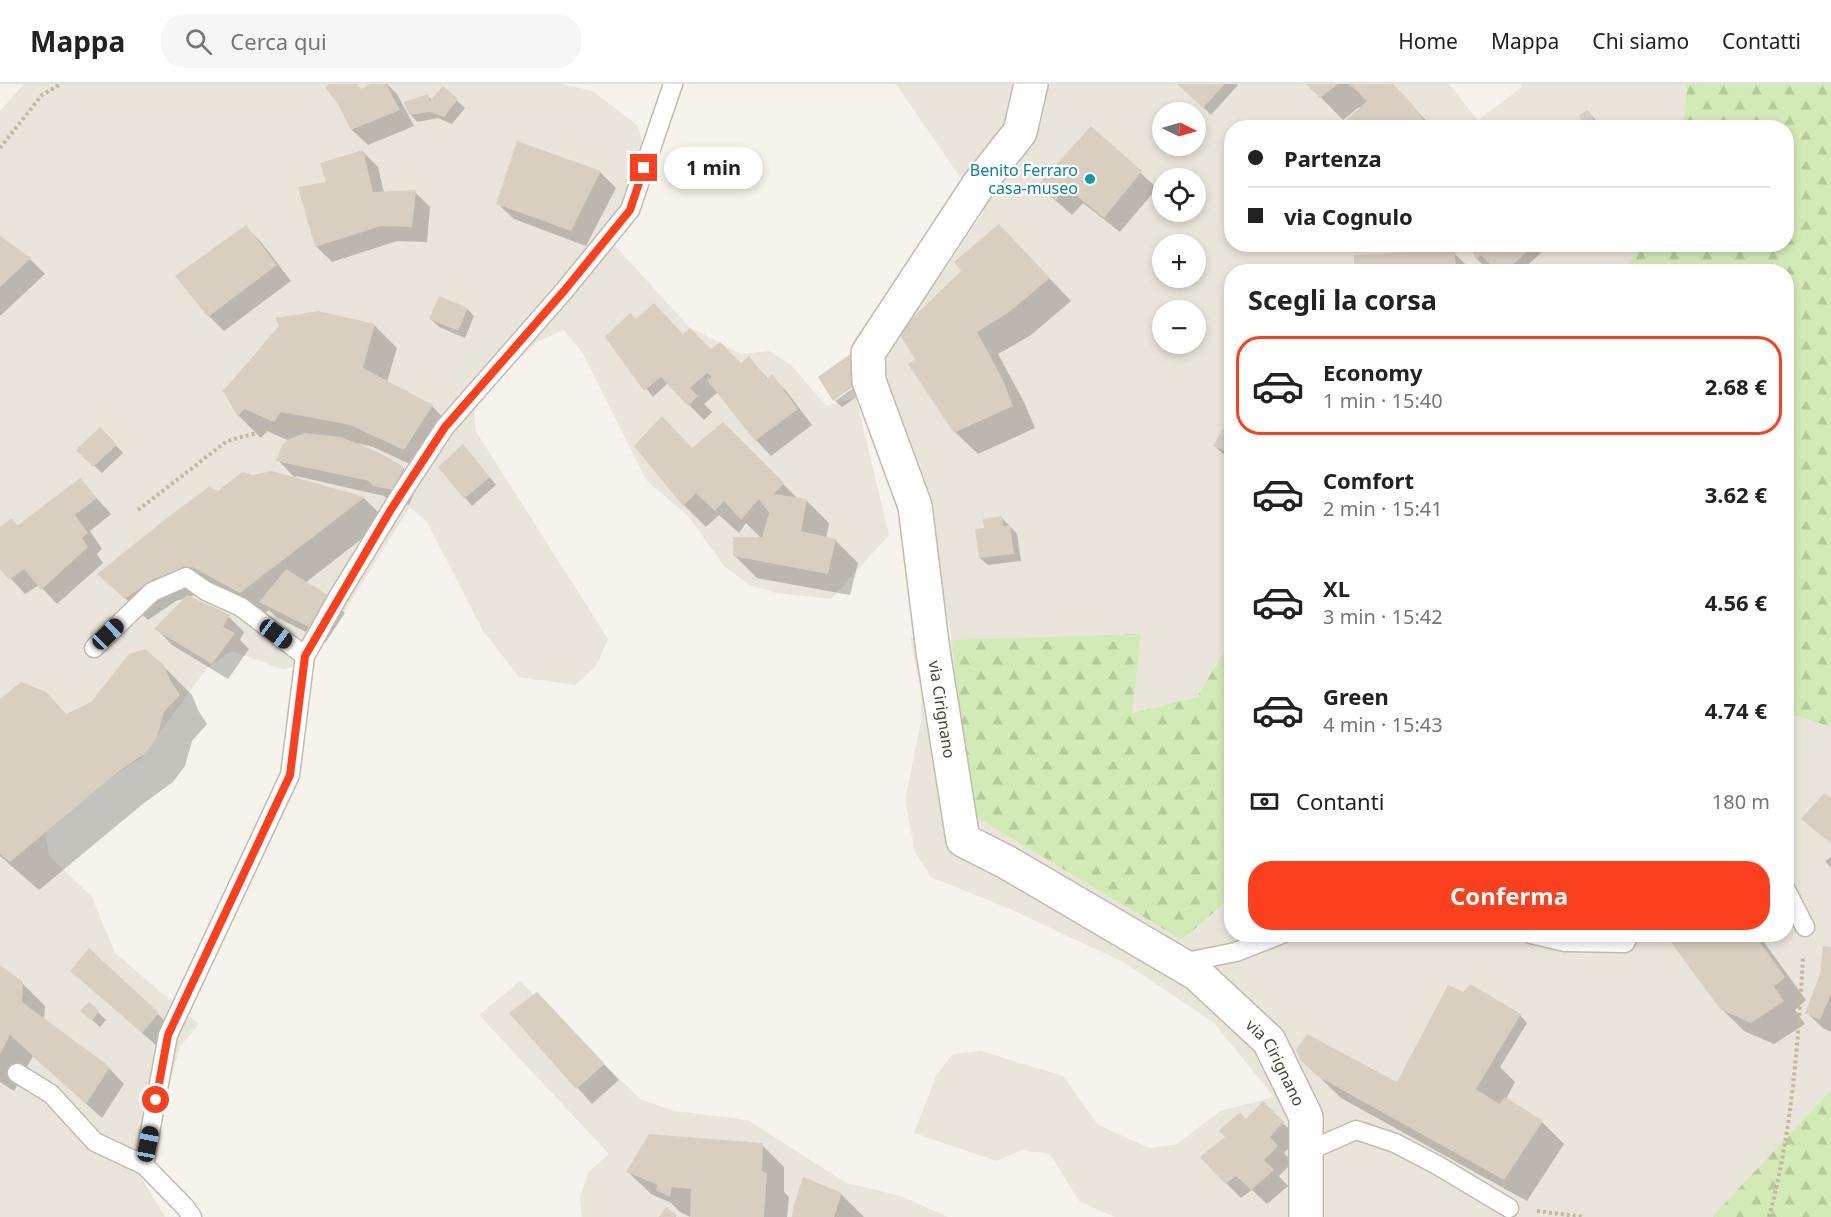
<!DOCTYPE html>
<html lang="it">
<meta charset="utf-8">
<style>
body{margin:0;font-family:"Noto Sans",sans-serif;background:#f6f6f6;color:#222;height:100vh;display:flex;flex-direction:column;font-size:22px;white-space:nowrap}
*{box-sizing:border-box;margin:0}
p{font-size:20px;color:#767676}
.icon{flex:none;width:33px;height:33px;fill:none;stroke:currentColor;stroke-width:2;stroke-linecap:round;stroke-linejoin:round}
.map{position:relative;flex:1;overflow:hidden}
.details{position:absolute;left:1224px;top:180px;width:570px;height:678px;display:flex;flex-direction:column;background:#fff;border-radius:24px;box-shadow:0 3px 9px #0003}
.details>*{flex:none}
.guide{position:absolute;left:1224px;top:36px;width:570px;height:132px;border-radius:24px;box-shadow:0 3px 9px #0003;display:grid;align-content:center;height:132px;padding:0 24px;background:#fff}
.needle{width:39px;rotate:95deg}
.fabs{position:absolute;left:1152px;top:18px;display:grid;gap:12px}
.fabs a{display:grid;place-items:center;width:54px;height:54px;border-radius:50%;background:#fff;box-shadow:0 3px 9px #0003;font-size:30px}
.end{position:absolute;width:27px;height:27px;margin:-14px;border:8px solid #fc3f1d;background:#fff;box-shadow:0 0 0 3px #fff}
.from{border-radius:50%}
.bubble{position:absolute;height:42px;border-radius:21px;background:#fff;box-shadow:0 3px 9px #0003;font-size:20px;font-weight:700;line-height:42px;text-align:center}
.car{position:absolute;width:18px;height:36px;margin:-18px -9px;border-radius:8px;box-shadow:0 0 4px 2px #0007;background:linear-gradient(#222 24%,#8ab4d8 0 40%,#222 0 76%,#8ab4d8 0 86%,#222 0)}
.guide b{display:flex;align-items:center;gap:21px;height:57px;font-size:22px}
.guide b+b{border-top:2px solid #e0e0e0}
.guide i{width:15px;height:15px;background:#222}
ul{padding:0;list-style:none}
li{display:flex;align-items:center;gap:18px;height:99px;margin:0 12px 9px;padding:0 12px;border:3px solid transparent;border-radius:24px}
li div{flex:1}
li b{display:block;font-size:22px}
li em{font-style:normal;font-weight:700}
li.active{border-color:#fc3f1d}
li>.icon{width:54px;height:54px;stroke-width:1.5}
h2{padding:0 24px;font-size:27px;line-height:72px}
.pay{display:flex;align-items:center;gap:15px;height:66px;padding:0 24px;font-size:22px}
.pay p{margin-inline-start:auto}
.action{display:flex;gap:12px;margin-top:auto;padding:12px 24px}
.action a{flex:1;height:69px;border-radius:24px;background:#fc3f1d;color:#fff;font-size:24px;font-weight:700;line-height:69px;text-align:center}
header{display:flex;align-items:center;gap:36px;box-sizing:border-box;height:84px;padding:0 30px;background:#fff;border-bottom:2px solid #e0e0e0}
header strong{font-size:28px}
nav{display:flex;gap:33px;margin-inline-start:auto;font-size:21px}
.search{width:420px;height:54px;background:#f6f6f6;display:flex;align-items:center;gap:15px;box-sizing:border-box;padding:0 21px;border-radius:24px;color:#767676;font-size:22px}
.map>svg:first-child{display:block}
.residential{fill:#eae5da;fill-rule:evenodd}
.forest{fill:url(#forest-firs)}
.shadow{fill:#0003}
.building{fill:#d8cfc1}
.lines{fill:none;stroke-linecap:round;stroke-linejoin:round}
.lane-casing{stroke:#c2bbae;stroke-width:21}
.street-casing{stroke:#c2bbae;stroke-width:36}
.path{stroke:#c4b79f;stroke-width:4;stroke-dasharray:3 3;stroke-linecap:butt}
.lane{stroke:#fff;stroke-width:18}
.street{stroke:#fff;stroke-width:33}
.route{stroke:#fc3f1d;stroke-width:8}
.culture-dot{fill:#0f9aa8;stroke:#fff;stroke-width:2}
.labels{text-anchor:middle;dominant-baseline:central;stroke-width:4.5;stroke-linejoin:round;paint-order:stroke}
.culture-label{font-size:16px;fill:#0d838f;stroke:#fff;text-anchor:end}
.street-label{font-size:16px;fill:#4b4439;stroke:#fff}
</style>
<header>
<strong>Mappa</strong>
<div class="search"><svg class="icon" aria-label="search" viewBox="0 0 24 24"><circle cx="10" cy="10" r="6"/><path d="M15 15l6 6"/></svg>Cerca qui</div>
<nav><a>Home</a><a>Mappa</a><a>Chi siamo</a><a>Contatti</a></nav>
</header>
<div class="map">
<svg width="1831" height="1133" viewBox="0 0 1831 1133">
<defs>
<pattern id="forest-firs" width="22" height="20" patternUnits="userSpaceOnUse" patternTransform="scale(1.5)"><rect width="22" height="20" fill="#d2eab5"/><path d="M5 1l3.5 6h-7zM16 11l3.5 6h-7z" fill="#b6ca9c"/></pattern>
</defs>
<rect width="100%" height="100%" fill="#f6f3ec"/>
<!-- residential -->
<path class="residential" d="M 24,0 L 562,0 L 593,7 L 638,42 L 645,69 L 611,157 L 689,243 L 741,270 L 769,267 L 792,282 L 826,322 L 856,314 L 889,451 L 831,515 L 776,509 L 748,500 L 724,482 L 689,433 L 646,396 L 582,268 L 563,246 L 537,258 L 474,319 L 475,346 L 608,555 L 596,582 L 575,601 L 519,593 L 483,547 L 427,438 L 410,423 L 312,579 L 283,585 L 231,567 L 207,584 L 140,675 L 66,721 L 45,743 L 49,772 L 92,813 L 115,869 L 199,940 L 180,963 L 141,1093 L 165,1133 L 0,1133 L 0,27 Z
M 896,0 L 1449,0 L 1478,36 L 1522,3 L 1521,0 L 1685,0 L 1687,6 L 1683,43 L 1232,44 L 1232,160 L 1644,161 L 1621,187 L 1232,188 L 1231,556 L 1197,613 L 1131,629 L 1141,550 L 1101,807 L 1182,856 L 1231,813 L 1232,850 L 1786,850 L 1787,629 L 1831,643 L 1831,1006 L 1712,1133 L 1114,1133 L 1079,1117 L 1050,1070 L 1022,1066 L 996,1077 L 914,1049 L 936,992 L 953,970 L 981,967 L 1063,992 L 1098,1041 L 1149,1064 L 1177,1060 L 1220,1027 L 1274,1013 L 1214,939 L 1125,879 L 1010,825 L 931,793 L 915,768 L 905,716 L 921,637 L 921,609 L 910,553 L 952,556 L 925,417 L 878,273 L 943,188 L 984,128 ZM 1162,28 L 1196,28 L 1196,62 L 1162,62 ZM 1162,94 L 1196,94 L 1196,128 L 1162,128 ZM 1162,160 L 1196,160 L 1196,194 L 1162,194 ZM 1162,226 L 1196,226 L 1196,260 L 1162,260 Z
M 520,897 L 640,1015 L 675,1027 L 748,1036 L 846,1099 L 901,1112 L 948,1133 L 582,1133 L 580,1115 L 588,1088 L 609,1070 L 479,931 Z"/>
<!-- forest -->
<path class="forest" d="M 1685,0 L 1831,0 L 1831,643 L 1787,629 L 1786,188 L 1621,187 L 1644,161 L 1786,160 L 1786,44 L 1683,43 L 1687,6 Z
M 1141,550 L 1132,629 L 1197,613 L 1231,556 L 1231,813 L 1182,856 L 971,730 L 952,556 Z
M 1831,1006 L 1831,1133 L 1712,1133 Z"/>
<!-- shadow -->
<path class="shadow" d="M 331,0 L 356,0 L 362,6 L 373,0 L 387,0 L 397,10 L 414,42 L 368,61 L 352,46 Z
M 1179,0 L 1237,0 L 1238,1 L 1211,31 Z
M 1308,0 L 1392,0 L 1433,44 L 1350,44 L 1361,25 L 1359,23 L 1343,36 Z
M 443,4 L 465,24 L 452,40 L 438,34 L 417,38 L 410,30 L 428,12 L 432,16 Z
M 1588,28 L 1603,44 L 1588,44 Z
M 1091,44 L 1157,104 L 1120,148 L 1083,119 L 1072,131 L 1039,102 Z
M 518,59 L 600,88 L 616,104 L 586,162 L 514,135 L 498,120 Z
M 362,67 L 378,83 L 384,109 L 415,108 L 430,123 L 427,158 L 397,157 L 332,178 L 317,163 L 300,105 L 328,99 Z
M 246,143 L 261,158 L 291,197 L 224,247 L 209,232 Z
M 0,154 L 30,175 L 45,190 L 0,232 Z
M 1471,160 L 1555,160 L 1542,168 L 1520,188 L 1490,188 L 1477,175 Z
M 1022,165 L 1071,217 L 1031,251 L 998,270 L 1024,318 L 1035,344 L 978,370 L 955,348 L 910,281 Z
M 1453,168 L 1473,188 L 1356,188 Z
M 467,225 L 474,232 L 465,254 L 439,243 L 431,235 Z
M 318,228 L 375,242 L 397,264 L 387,298 L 432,322 L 454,345 L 427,388 L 373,363 L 357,359 L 403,384 L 418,400 L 409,421 L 390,417 L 384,412 L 296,392 L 295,394 L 278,376 L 290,357 L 267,347 L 261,354 L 239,332 L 225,308 Z
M 636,237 L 683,252 L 741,281 L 749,274 L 769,296 L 772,292 L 787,308 L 812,341 L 771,372 L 756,356 L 718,308 L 704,320 L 712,328 L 704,336 L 668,299 L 653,313 L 607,254 Z
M 867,294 L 871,303 L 842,323 L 835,317 Z
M 1232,332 L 1232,373 L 1223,370 L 1215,362 Z
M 723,340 L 799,416 L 807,417 L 829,439 L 826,454 L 835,456 L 858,479 L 850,511 L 757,494 L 734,471 L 762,455 L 746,439 L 739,449 L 719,431 L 706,443 L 684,421 L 693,366 Z
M 100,345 L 123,369 L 102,389 L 78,366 Z
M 470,369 L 496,401 L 472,422 L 440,383 Z
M 272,388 L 364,414 L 386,436 L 305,499 L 330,514 L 345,529 L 326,558 L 309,550 L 327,516 L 306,548 L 276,533 L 269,526 L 263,531 L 215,505 L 188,513 L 229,533 L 244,548 L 240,556 L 249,565 L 228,595 L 172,561 L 157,545 L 186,514 L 176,517 L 148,536 L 100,490 L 218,408 L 253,392 Z
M 80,396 L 111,430 L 90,447 L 102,465 L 97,470 L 103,479 L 57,520 L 39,501 L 25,510 L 0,483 L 0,445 L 12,436 L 19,443 Z
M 1002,434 L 1017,450 L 1021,477 L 988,481 L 980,474 L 986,445 Z
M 163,582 L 192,611 L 198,626 L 207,640 L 192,657 L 185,682 L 173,698 L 144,719 L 39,806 L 0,772 L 0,616 L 67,631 Z
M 1831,773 L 1831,784 L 1825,777 Z
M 1667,850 L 1758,850 L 1806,916 L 1795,926 L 1805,940 L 1774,960 L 1744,947 L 1721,924 Z
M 1831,864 L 1831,948 L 1823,944 L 1807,929 Z
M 0,883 L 22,899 L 45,922 L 44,936 L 109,984 L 124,1000 L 102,1034 L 33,972 L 14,1007 L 0,998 Z
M 72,887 L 158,930 L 173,945 L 158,963 Z
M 89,920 L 106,936 L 100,943 L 90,934 Z
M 552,926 L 619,996 L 592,1020 L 511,929 Z
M 1520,931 L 1527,939 L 1500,983 L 1515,998 L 1506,1015 L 1542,1038 L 1564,1060 L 1527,1117 L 1341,1014 L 1302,976 L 1398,1000 Z
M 1263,1019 L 1298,1054 L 1284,1069 L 1293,1078 L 1279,1092 L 1288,1102 L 1267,1120 L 1252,1106 L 1241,1114 L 1226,1099 Z
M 762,1061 L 784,1083 L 784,1108 L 789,1113 L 787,1133 L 690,1133 L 680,1128 L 671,1119 L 651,1110 L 628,1088 Z
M 804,1095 L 842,1111 L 864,1133 L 794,1133 Z"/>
<!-- building -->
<path class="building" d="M 329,0 L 356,0 L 361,5 L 370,0 L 386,0 L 400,26 L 351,46 L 339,22 L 325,3 Z
M 1177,0 L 1225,0 L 1203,24 Z
M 1306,0 L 1338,0 L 1320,14 Z
M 1349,0 L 1393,0 L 1412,20 L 1429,44 L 1348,44 L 1344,38 L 1367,17 Z
M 443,2 L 458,15 L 444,33 L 430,28 L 409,31 L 404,18 L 428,10 L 430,17 Z
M 1588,26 L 1598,44 L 1586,44 L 1579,31 Z
M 1091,42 L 1142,87 L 1104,134 L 1067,104 L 1056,116 L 1037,102 Z
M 517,57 L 601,87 L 571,147 L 496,120 Z
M 363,66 L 373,108 L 416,106 L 412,143 L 381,142 L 315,163 L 298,103 L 326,98 L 320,79 Z
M 999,140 L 1050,194 L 1008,229 L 977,248 L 1002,294 L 1013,322 L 954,349 L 908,280 L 915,275 L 898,248 L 961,187 L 954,178 Z
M 246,141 L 277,181 L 208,233 L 175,192 Z
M 0,152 L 31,174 L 0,203 Z
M 1469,160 L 1535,160 L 1505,188 L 1498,188 L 1481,171 L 1476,176 Z
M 1454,166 L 1457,188 L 1354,188 L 1354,171 Z
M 439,212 L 468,224 L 458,247 L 429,235 Z
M 654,219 L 683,250 L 690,244 L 711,265 L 720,258 L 741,279 L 749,272 L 767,295 L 772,290 L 798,325 L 755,357 L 707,296 L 712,293 L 707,289 L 690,304 L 698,312 L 688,322 L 661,293 L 644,307 L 605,253 L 630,229 L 636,235 Z
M 318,227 L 375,240 L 363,284 L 433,321 L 404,366 L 350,341 L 281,328 L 274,338 L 244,325 L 238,333 L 223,307 L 279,242 L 275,234 Z
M 853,268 L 864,295 L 833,317 L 818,293 Z
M 1232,329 L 1232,370 L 1213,362 Z
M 662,332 L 692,364 L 723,338 L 784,399 L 774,410 L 807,415 L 801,447 L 836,455 L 828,490 L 733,472 L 733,453 L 762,453 L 769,429 L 759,415 L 741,436 L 724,417 L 715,427 L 696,409 L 683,422 L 634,362 Z
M 100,343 L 117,361 L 93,383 L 76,366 Z
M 305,349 L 341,353 L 378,368 L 404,383 L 393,406 L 373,402 L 369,397 L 276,377 L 282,361 L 289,355 Z
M 463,360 L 490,393 L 464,415 L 438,383 Z
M 272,387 L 365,413 L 240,509 L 192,483 L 153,495 L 125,515 L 97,490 L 172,430 L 209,403 L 218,407 L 242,388 L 253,391 Z
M 80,394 L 97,414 L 75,431 L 88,449 L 82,454 L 88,463 L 41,506 L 24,485 L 9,496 L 0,485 L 0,443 L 12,434 L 17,442 Z
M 1002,432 L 1003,442 L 1010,441 L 1014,470 L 979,474 L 975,445 L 984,444 L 983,435 Z
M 286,485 L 331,513 L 311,544 L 259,518 Z
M 187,511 L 230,531 L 223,543 L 235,549 L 212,580 L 154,545 Z
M 145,565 L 164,581 L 170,596 L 180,611 L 164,628 L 157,653 L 144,670 L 115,690 L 10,778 L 0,770 L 0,615 L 21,598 L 46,608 L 66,630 L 91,618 L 129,570 Z
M 1824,709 L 1831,714 L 1831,760 L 1801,735 Z
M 1665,850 L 1754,850 L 1785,893 L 1774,903 L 1784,917 L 1751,939 L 1720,925 Z
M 1823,862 L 1831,863 L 1831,910 L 1820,936 L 1805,929 L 1820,890 Z
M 89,864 L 159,929 L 142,949 L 70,887 Z
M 0,881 L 23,898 L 22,918 L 110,983 L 86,1020 L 10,951 L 0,970 Z
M 1470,900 L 1521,930 L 1476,1005 L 1499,1020 L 1505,1013 L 1543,1037 L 1504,1096 L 1317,992 L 1301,977 L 1296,966 L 1307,950 L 1397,998 L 1448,901 L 1464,908 Z
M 537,908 L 605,980 L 576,1005 L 509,929 Z
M 89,918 L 99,927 L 92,937 L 80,927 Z
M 1263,1017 L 1284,1038 L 1270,1053 L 1278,1062 L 1264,1076 L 1274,1086 L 1251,1106 L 1236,1092 L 1225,1100 L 1200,1073 L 1225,1053 L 1219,1047 L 1240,1028 L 1246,1035 Z
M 649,1050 L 763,1059 L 762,1087 L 767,1089 L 764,1133 L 690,1133 L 691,1105 L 672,1103 L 670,1113 L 656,1106 L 658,1101 L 626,1088 Z
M 803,1093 L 842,1109 L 834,1133 L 792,1133 L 794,1121 Z
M 666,1123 L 677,1131 L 676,1133 L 659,1133 Z"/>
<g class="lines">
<!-- lane casing -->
<g class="lane-casing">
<path id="lane" d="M 94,564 L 152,508 L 186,493 L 206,507 L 241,523 L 305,572
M 1786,806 L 1805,843
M 1531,850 L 1565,858 L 1625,859 L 1630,850
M 1181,879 L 1236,868 L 1282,850
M 17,989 L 51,1010 L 95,1058 L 144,1081 L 185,1123 L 192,1133
M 1306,1068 L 1356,1046 L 1395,1059 L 1437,1081 L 1509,1124
M 144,1081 L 168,951 L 290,691 L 305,572 L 338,513 L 401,410 L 445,343 L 564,207 L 630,126 L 673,0"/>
</g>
<!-- street casing -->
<g class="street-casing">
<g id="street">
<path id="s1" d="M 1031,0 L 1020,48 L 979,100 L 868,269 L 869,297 L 915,422 L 933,567 L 963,756 L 1008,779 L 1197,890 L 1269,957 L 1306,1033 L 1306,1133"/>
</g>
</g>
<!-- path -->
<path class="path" d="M 0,64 L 42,11 L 61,0
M 138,426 L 227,357 L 261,348 L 306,339 L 342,347 L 392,368
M 1537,1127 L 1584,1133
M 1769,1133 C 1792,1048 1798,960 1803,873"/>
<!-- lane -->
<use href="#lane" class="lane"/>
<!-- street -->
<use href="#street" class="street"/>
</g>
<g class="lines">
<!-- route -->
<path class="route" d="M 156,1016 L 168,951 L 290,691 L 305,572 L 390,427 L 445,343 L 564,207 L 630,126 L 644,84"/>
</g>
<!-- markers -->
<circle class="culture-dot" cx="1090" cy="95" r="6"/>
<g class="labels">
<!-- culture labels -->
<g class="culture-label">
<text x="1078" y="86">Benito Ferraro<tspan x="1078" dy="18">casa-museo</tspan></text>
</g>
<!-- street labels -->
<g class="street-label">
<text stroke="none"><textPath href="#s1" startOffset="684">via Cirignano</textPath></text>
<text stroke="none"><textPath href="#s1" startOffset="1206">via Cirignano</textPath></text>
</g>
</g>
</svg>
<div class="fabs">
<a><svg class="needle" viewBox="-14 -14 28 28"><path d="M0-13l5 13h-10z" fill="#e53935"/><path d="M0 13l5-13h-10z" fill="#767676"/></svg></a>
<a><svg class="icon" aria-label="locate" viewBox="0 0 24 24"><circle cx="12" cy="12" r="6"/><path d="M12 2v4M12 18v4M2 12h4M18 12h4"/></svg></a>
<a>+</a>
<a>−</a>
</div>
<i class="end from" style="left:156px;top:1016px"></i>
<i class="end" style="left:644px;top:84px"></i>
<div class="bubble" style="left:664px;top:63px;width:99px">1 min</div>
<i class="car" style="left:108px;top:550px;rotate:46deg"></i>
<i class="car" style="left:276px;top:550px;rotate:127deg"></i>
<i class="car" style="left:148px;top:1060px;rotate:11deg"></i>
<div class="guide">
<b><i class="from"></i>Partenza</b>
<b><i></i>via Cognulo</b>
</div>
<section class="details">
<h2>Scegli la corsa</h2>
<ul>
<li class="active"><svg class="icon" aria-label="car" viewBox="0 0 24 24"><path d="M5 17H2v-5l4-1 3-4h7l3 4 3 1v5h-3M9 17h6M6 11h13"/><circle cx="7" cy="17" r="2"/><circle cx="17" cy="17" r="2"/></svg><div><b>Economy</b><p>1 min · 15:40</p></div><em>2.68 €</em></li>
<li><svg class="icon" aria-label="car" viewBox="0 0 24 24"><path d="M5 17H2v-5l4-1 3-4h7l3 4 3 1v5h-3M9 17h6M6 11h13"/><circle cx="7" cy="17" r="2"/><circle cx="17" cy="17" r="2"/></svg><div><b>Comfort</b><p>2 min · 15:41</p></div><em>3.62 €</em></li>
<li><svg class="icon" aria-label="car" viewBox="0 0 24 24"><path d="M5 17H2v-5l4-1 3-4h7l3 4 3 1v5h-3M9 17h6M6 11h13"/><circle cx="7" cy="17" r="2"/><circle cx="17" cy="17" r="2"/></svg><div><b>XL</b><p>3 min · 15:42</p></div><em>4.56 €</em></li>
<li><svg class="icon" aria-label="car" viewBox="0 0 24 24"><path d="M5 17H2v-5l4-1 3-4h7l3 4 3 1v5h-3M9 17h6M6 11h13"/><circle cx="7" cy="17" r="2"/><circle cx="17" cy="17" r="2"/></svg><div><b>Green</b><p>4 min · 15:43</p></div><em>4.74 €</em></li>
</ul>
<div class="pay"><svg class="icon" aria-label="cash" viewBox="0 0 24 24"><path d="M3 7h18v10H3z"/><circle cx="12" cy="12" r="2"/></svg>Contanti<p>180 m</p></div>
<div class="action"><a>Conferma</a></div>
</section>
</div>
